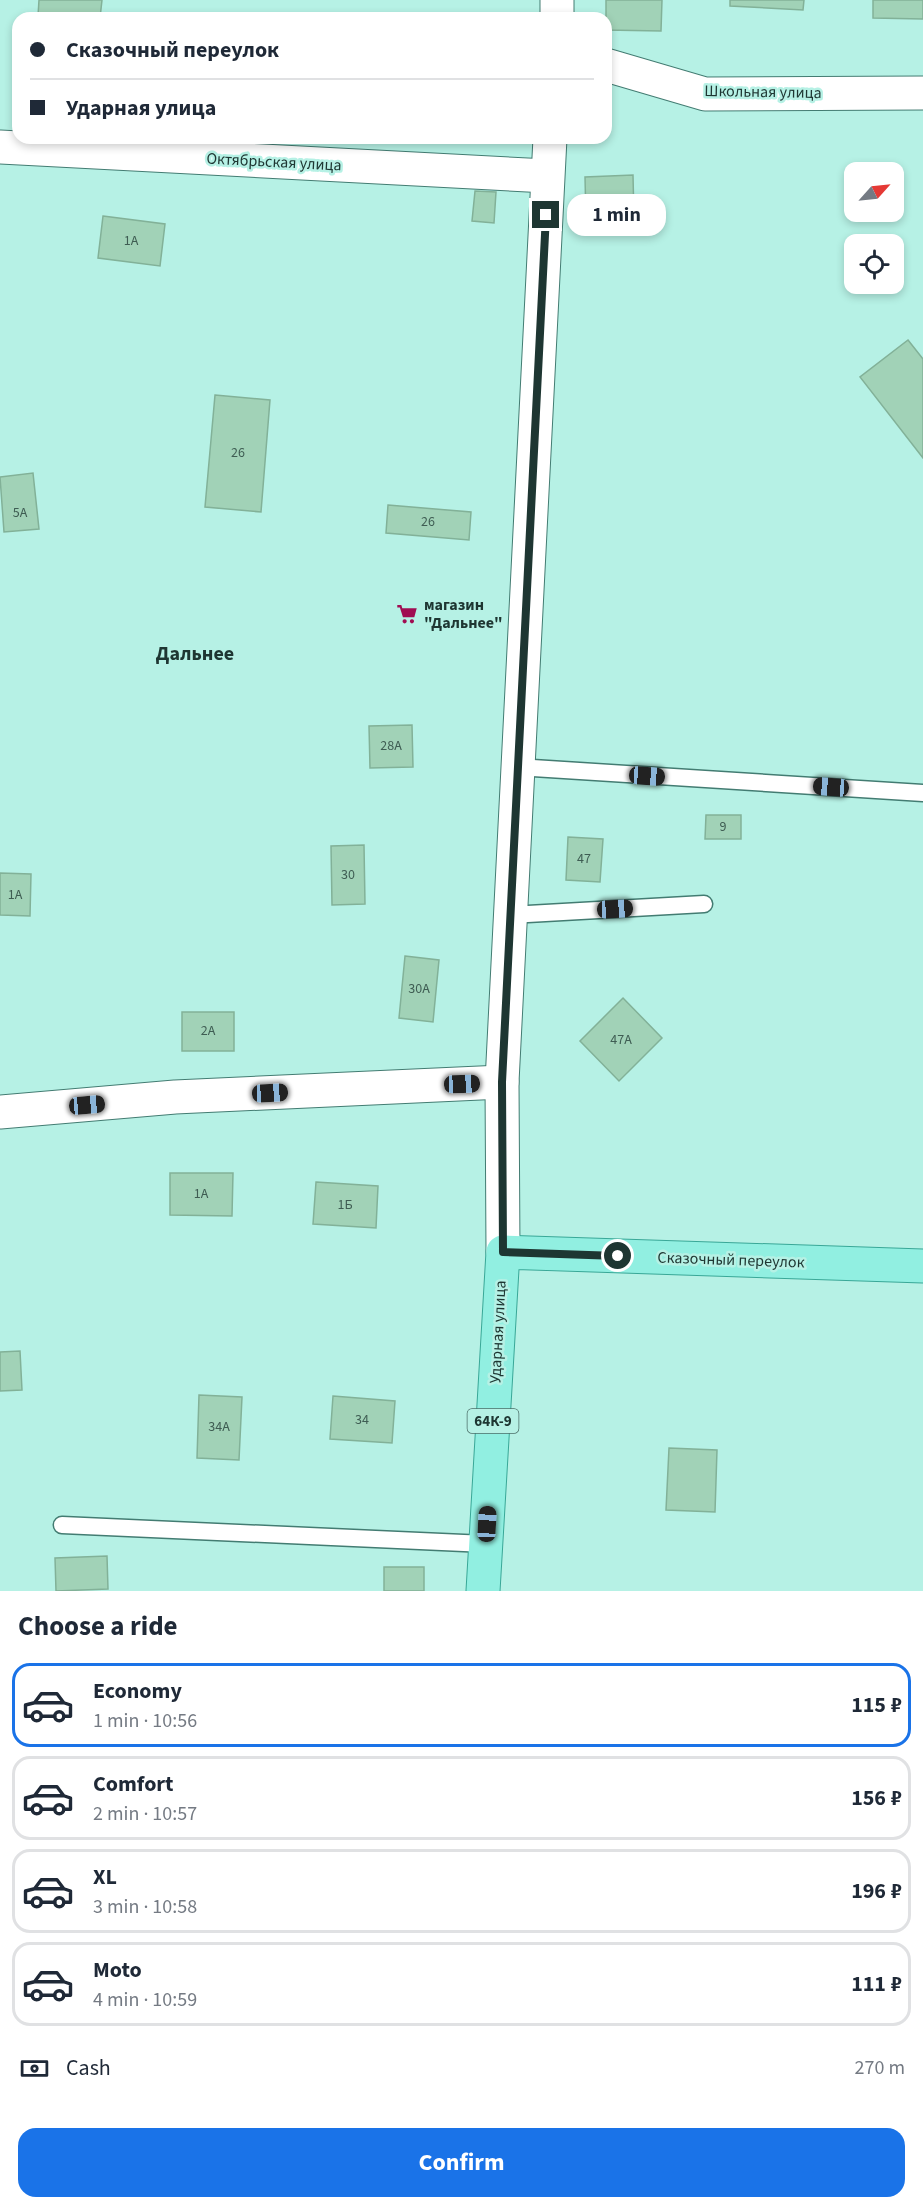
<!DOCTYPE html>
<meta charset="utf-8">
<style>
body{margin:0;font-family:"Source Sans 3",sans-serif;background:#f2f2f3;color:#1f2937;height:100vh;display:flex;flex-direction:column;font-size:22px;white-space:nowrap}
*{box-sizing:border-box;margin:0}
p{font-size:20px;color:#747a83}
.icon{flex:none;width:33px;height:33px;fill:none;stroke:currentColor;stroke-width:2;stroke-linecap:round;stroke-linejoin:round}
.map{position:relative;height:1591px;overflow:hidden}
.drawer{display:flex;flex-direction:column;background:#fff;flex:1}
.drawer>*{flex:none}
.top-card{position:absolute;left:12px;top:12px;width:600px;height:132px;border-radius:18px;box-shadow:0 3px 9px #0003;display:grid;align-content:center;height:132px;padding:0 18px;background:#fff}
.needle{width:39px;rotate:63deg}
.buttons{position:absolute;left:844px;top:162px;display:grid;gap:12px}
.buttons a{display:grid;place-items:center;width:60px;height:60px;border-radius:12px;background:#fff;box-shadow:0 3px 9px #0003;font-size:30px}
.end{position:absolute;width:27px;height:27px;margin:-14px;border:8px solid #1e3632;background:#fff;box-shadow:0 0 0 3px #fff}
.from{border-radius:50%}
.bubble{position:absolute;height:42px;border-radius:18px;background:#fff;box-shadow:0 3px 9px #0003;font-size:20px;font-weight:700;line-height:42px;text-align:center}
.car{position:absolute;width:18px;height:36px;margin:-18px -9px;border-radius:8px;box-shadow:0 0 4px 2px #0007;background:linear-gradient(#222 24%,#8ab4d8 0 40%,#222 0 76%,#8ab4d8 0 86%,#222 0)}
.top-card b{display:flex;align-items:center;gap:21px;height:57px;font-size:22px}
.top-card b+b{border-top:2px solid #e0e1e3}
.top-card i{width:15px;height:15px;background:#1f2937}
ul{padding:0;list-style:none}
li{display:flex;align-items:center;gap:18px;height:84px;margin:0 12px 9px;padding:0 6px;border:3px solid #e0e1e3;border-radius:18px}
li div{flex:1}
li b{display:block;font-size:22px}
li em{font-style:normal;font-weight:700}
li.selected{border-color:#1a73e8}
li>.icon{width:54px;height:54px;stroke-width:1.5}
h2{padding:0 18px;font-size:27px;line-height:72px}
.pay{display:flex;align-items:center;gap:15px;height:66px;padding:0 18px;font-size:22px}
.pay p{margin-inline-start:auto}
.primary-button{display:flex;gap:12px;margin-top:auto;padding:12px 18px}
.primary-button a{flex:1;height:69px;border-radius:18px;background:#1a73e8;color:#fff;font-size:24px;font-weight:700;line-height:69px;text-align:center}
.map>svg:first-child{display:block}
.building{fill:#a1d2b7;stroke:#82b198;stroke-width:1.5}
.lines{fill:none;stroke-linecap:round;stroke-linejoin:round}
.service-casing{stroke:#437c72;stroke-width:19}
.minor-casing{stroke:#437c72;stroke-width:35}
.tertiary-casing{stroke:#437c72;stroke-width:35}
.primary-casing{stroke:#39a797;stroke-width:35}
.service{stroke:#fff;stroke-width:16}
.minor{stroke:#fff;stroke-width:33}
.tertiary{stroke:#fff;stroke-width:33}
.primary{stroke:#91efe1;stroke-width:33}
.route{stroke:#1e3632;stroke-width:8}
.labels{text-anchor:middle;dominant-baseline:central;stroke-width:5;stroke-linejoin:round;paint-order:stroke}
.number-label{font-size:14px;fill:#3f5d53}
.shield{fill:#b6f1e5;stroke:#4c6e68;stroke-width:1.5}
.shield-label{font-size:15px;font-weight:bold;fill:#1e3632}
.street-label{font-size:16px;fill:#1e3632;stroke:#b6f1e5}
.poi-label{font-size:16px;font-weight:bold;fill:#1e3632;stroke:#b6f1e5;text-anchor:start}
.quarter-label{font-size:20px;font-weight:bold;fill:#1e3632;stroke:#b6f1e5}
</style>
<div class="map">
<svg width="923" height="1591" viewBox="0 0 923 1591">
<rect width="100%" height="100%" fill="#b6f1e5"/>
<!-- building -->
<path class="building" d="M 39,0 L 102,0 L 100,18 L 38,16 Z
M 606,0 L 662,0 L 661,31 L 606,30 Z
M 730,0 L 804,0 L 803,10 L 730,6 Z
M 873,0 L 923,0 L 923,19 L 873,18 Z
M 633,175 L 634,219 L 586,220 L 585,177 Z
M 475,191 L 496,192 L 494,223 L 472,221 Z
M 103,216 L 165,224 L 160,266 L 98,258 Z
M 908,340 L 923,359 L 923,458 L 860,377 Z
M 215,395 L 270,400 L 261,512 L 205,507 Z
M 33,473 L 39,529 L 4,532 L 0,477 Z
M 388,505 L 471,512 L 469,540 L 386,533 Z
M 412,725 L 413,767 L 370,768 L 369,726 Z
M 706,815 L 741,815 L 741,839 L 705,839 Z
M 568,837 L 603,839 L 600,882 L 566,880 Z
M 364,845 L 365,904 L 332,905 L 331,846 Z
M 0,873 L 31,874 L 30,916 L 0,915 Z
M 405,956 L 439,960 L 433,1022 L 399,1018 Z
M 623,998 L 662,1038 L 619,1081 L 580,1041 Z
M 182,1012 L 234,1012 L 234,1051 L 182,1051 Z
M 170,1173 L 233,1173 L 232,1216 L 170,1215 Z
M 316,1182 L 378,1186 L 376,1228 L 313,1224 Z
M 20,1351 L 22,1390 L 0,1391 L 0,1352 Z
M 199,1395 L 242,1397 L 239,1460 L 197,1458 Z
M 333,1396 L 395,1401 L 392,1443 L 330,1439 Z
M 669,1448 L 717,1450 L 715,1512 L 666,1510 Z
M 107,1556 L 108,1589 L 56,1591 L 55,1558 Z
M 384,1567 L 424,1567 L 424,1591 L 384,1591 Z"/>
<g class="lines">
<!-- service casing -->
<g class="service-casing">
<path id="service" d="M 517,767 L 923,793
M 510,915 L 704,904
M 62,1525 L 486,1544"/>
</g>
<!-- minor casing -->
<g class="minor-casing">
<path id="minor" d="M 606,65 L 705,94 L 923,93
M 0,1112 L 175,1097 L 502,1082"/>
</g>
<!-- tertiary casing -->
<g class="tertiary-casing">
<path id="tertiary" d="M 557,18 L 557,0
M 0,147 L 547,176
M 503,1252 L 502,1082 L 550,138"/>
</g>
<!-- primary casing -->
<g class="primary-casing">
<path id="primary" d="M 483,1591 L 503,1252 L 923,1266"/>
</g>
<!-- service -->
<use href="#service" class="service"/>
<!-- minor -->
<use href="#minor" class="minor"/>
<!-- tertiary -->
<use href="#tertiary" class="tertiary"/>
<!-- primary -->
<use href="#primary" class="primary"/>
</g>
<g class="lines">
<!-- route -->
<path class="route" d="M 546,215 L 502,1082 L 503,1252 L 618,1256"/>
</g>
<!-- icons -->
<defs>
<g id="supermarket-bare" transform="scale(1.62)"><path d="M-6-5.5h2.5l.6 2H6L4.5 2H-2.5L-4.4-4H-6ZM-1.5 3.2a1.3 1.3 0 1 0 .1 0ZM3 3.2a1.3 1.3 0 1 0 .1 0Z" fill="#a00d52" stroke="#b6f1e5" stroke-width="2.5" paint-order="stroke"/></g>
</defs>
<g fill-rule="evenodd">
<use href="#supermarket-bare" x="407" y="614"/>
</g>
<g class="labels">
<!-- number labels -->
<g class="number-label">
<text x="131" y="241">1А</text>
<text x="238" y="453">26</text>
<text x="20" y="513">5А</text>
<text x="428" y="522">26</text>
<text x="391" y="746">28А</text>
<text x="723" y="827">9</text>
<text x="584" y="859">47</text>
<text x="348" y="875">30</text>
<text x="15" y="895">1А</text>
<text x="419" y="989">30А</text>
<text x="208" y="1031">2А</text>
<text x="621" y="1040">47А</text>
<text x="201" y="1194">1А</text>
<text x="345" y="1205">1Б</text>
<text x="362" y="1420">34</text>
<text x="219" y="1427">34А</text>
</g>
<!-- shield labels -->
<rect class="shield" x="467.5" y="1409" width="51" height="24" rx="4.5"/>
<g class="shield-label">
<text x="493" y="1421">64К-9</text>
</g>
<!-- street labels -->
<g class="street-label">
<text transform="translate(763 92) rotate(1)">Школьная улица</text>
<text transform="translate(274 162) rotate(3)">Октябрьская улица</text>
<text transform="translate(731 1260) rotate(2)">Сказочный переулок</text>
<text transform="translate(498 1332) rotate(-87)">Ударная улица</text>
</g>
<!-- poi labels -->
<g class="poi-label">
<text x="424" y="605">магазин<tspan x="424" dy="18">"Дальнее"</tspan></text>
</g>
<!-- quarter labels -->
<g class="quarter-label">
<text x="195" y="654">Дальнее</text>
</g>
</g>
</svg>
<div class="buttons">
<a><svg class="needle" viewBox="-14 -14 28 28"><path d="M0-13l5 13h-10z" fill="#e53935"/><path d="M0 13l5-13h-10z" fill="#747a83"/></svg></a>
<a><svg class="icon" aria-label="locate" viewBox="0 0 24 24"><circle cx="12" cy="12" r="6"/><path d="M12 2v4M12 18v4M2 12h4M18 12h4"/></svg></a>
</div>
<i class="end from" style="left:618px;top:1256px"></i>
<i class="end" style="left:546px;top:215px"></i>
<div class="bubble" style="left:567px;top:194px;width:99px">1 min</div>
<i class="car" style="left:647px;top:776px;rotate:94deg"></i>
<i class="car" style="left:831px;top:787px;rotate:274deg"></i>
<i class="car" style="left:615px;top:909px;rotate:87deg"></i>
<i class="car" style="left:462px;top:1084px;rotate:88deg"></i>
<i class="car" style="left:270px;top:1093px;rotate:87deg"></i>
<i class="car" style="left:87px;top:1105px;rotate:85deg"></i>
<i class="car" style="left:487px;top:1524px;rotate:3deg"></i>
<div class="top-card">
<b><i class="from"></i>Сказочный переулок</b>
<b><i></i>Ударная улица</b>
</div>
</div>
<section class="drawer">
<h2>Choose a ride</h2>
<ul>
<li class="selected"><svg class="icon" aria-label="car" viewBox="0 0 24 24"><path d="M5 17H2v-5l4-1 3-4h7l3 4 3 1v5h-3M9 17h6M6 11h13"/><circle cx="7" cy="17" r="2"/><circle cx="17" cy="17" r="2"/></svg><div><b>Economy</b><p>1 min · 10:56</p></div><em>115 ₽</em></li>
<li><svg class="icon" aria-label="car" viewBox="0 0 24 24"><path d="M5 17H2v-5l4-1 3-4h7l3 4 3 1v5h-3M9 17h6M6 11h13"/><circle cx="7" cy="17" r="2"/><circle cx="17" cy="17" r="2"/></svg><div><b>Comfort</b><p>2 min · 10:57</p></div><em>156 ₽</em></li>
<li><svg class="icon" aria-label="car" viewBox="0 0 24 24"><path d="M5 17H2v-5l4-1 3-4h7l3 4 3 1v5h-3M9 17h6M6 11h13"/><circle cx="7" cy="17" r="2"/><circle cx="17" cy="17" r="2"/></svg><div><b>XL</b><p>3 min · 10:58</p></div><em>196 ₽</em></li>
<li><svg class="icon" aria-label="car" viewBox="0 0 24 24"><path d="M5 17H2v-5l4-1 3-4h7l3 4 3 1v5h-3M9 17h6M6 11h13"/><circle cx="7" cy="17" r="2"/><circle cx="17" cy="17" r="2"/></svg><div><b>Moto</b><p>4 min · 10:59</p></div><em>111 ₽</em></li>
</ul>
<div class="pay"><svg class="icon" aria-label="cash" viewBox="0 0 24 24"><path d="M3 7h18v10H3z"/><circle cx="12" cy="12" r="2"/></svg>Cash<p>270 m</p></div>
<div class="primary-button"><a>Confirm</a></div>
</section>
